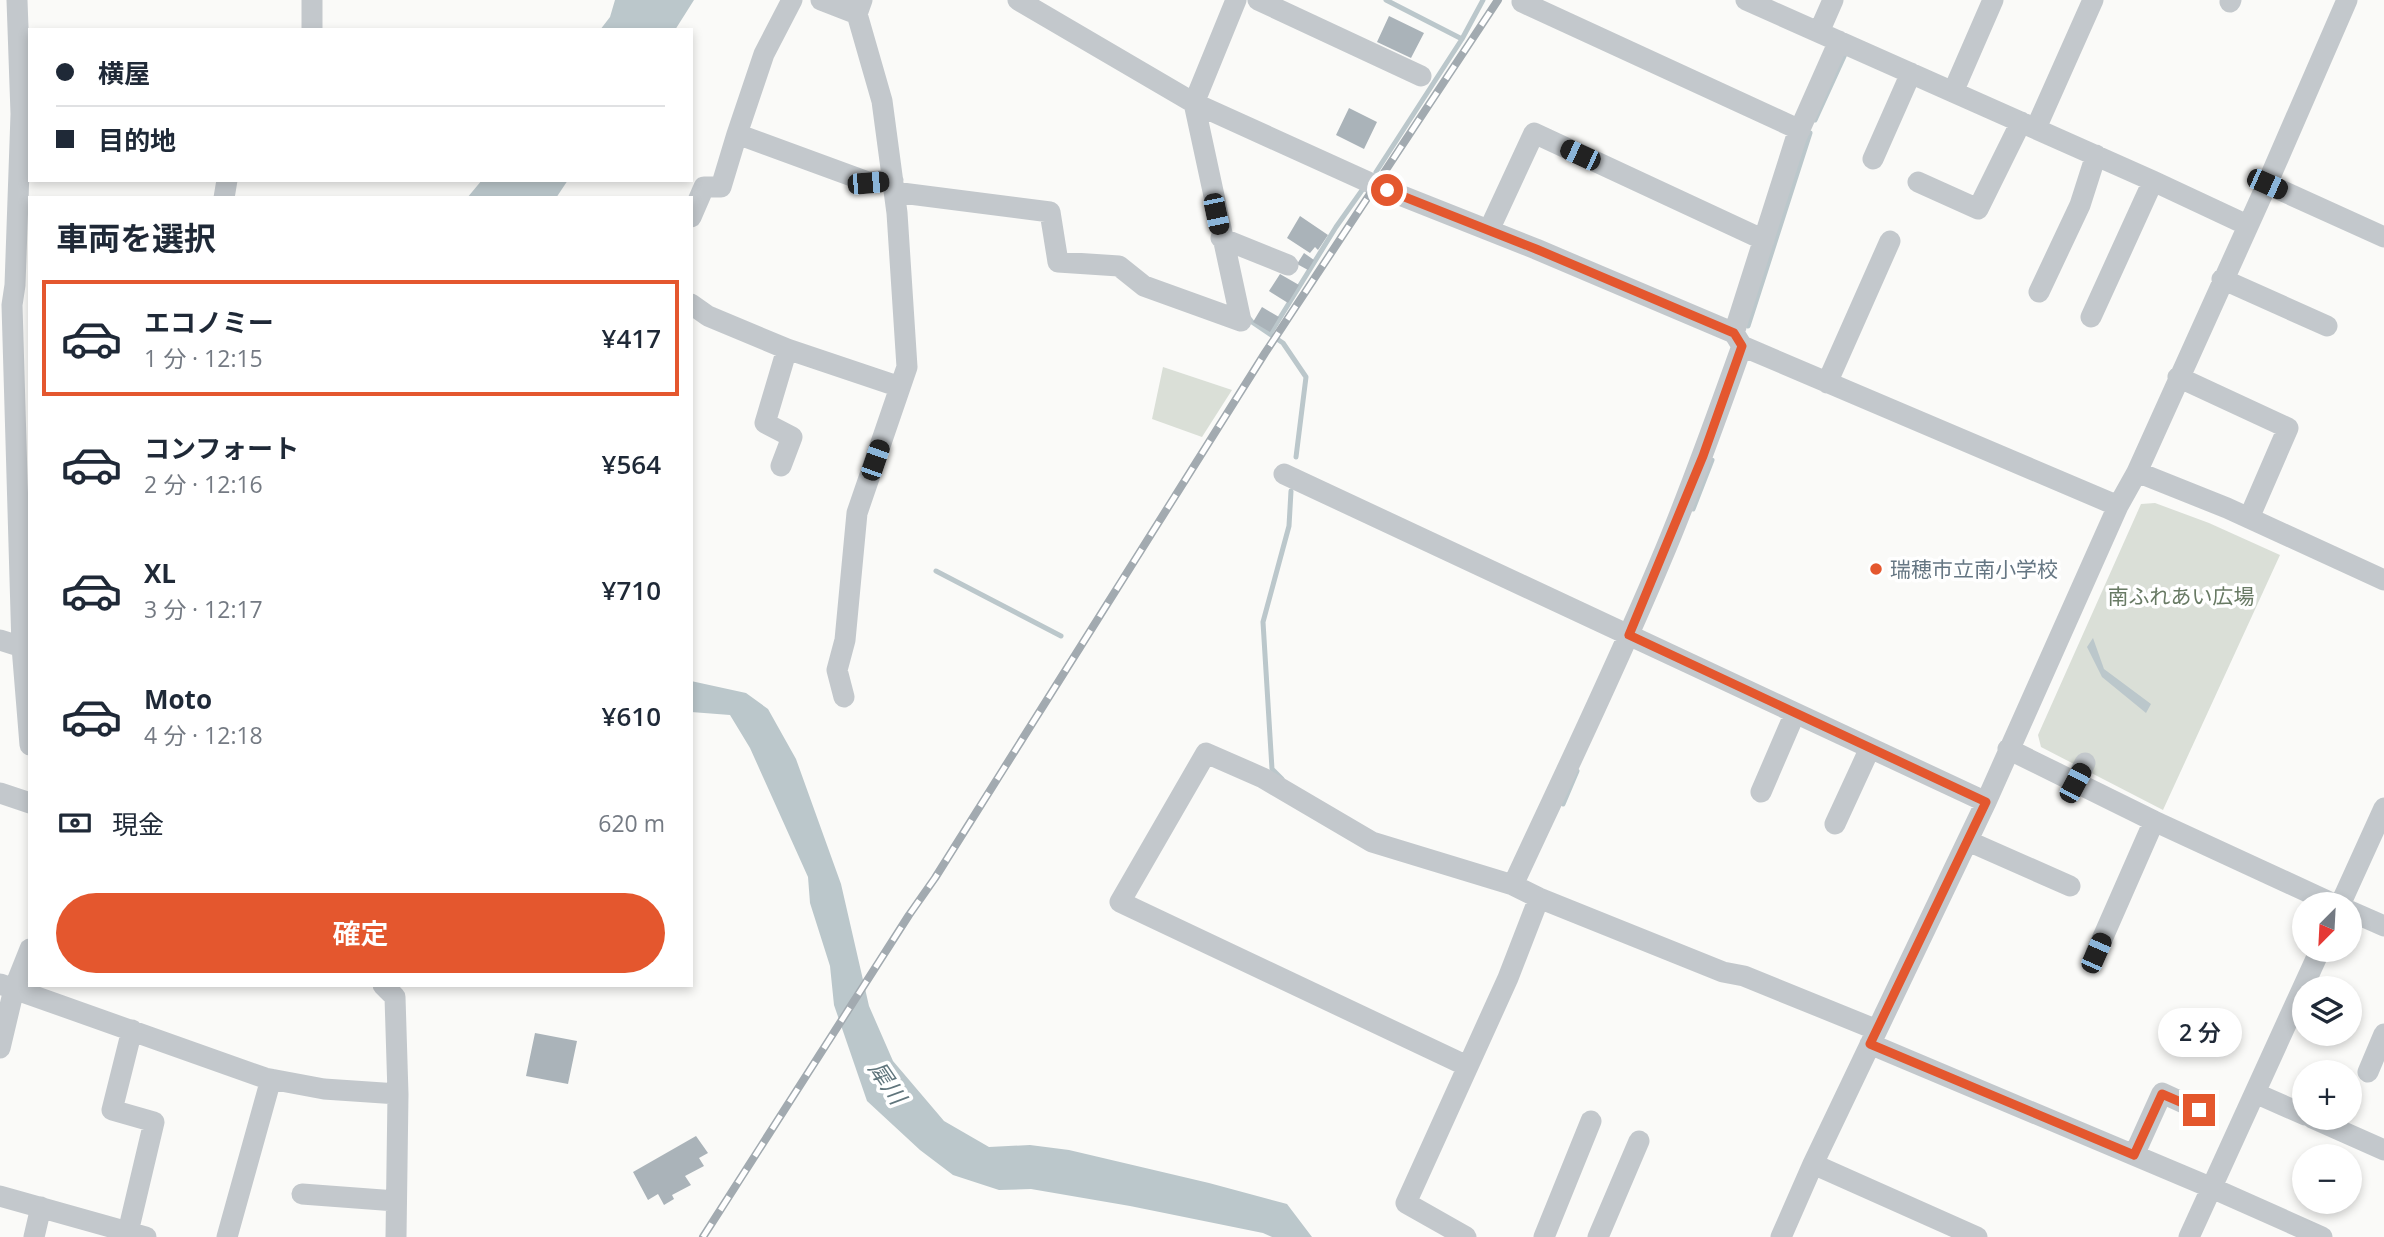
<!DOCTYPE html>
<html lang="ja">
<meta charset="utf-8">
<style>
body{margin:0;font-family:"Open Sans","Noto Sans JP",sans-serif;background:#f2f2f3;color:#1f2937;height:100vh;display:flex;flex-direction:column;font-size:26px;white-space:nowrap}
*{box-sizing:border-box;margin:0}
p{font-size:23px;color:#747a83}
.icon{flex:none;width:38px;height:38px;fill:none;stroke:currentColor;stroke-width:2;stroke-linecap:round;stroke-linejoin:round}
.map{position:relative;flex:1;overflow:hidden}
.details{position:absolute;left:28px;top:196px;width:665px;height:791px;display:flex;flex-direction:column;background:#fff;border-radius:0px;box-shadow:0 4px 10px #0003}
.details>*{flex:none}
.banner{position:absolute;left:28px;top:28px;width:665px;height:154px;border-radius:0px;box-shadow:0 4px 10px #0003;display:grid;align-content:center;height:154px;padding:0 28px;background:#fff}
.needle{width:46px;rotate:204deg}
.fabs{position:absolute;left:2292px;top:892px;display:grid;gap:14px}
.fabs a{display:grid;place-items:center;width:70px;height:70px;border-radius:50%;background:#fff;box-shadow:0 4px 10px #0003;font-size:35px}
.end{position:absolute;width:32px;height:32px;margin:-16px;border:9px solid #e4572e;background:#fff;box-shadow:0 0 0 4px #fff}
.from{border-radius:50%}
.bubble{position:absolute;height:49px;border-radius:24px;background:#fff;box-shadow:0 4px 10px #0003;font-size:23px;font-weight:600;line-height:49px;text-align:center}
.car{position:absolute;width:21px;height:42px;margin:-21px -10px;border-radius:9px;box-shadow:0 0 5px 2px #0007;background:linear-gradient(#222 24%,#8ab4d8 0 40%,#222 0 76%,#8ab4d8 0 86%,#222 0)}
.banner b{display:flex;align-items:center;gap:24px;height:66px;font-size:26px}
.banner b+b{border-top:2px solid #e0e1e3}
.banner i{width:18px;height:18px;background:#1f2937}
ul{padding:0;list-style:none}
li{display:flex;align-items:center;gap:21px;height:116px;margin:0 14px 10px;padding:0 14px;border:4px solid transparent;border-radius:0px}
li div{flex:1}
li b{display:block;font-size:26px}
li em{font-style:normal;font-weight:600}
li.current{border-color:#e4572e}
li>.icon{width:63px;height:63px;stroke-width:1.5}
h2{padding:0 28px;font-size:32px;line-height:84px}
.pay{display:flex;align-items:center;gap:18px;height:77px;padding:0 28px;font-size:26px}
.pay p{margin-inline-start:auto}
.cta{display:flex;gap:14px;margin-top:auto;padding:14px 28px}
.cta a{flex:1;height:80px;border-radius:42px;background:#e4572e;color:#fff;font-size:28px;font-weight:600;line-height:80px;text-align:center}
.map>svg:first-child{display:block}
.green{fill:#dadfd7}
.water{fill:#bbc7cb}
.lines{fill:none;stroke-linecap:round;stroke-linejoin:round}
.stream{stroke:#bbc7cb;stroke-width:5}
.building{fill:#aab3b9}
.minor{stroke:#c3c8cc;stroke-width:21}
.rail-casing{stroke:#a2aab0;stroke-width:8}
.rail{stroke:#fff;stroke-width:5;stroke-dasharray:16;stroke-linecap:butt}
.route{stroke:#e4572e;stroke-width:9}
.poi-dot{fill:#e4572e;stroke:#fff;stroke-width:2.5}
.labels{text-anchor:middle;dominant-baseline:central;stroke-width:7;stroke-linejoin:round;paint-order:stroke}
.poi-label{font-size:21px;fill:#657683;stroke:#fff;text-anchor:start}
.park-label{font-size:21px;fill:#687a64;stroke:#fff}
.water-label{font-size:23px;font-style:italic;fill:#60757c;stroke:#fff}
</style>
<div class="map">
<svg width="2384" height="1237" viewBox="0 0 2384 1237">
<rect width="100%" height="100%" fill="#fafaf8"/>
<!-- green -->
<path class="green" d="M 1163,367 L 1232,390 L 1202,437 L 1152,419 Z
M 2155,503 L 2209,523 L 2280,555 L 2163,810 L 2041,747 L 2038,735 L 2141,504 Z"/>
<!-- water -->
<path class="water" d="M 615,0 L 694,0 L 675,30 L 600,30 L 610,17 Z
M 482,180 L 568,180 L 556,198 L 467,198 Z
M 2093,638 L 2104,669 L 2151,704 L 2146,713 L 2102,677 L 2087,647 Z
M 691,681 L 746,693 L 768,709 L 796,759 L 841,884 L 869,1006 L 893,1061 L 944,1121 L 989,1147 L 1030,1145 L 1069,1150 L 1209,1183 L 1287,1204 L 1312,1237 L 1272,1237 L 1263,1233 L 1130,1206 L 1031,1189 L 999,1190 L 953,1175 L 920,1150 L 867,1101 L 834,1005 L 830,966 L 810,903 L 808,877 L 750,748 L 730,715 L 691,712 Z"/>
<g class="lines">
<!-- stream -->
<path class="stream" d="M 1386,0 L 1462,39
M 1815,120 L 1846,52
M 1376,172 L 1462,39 L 1483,0
M 1248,317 L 1252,322 L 1283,343 L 1306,377 L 1296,457
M 1748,326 L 1810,133
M 1270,334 L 1336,227 L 1365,186
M 1693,509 L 1712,460
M 936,571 L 1061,636
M 1282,779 L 1272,769 L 1263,622 L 1289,526 L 1291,491
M 1563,804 L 1577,771"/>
</g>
<!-- building -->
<path class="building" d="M 1389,16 L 1424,33 L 1411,58 L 1377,42 Z
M 1349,108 L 1377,122 L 1364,149 L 1336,135 Z
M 1300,216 L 1328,235 L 1318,250 L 1315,247 L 1310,253 L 1287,238 Z
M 1304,253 L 1314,260 L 1308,270 L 1297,264 Z
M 1280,274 L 1299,285 L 1288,303 L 1269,291 Z
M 1262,307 L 1279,317 L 1270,332 L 1253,322 Z
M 535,1033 L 577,1041 L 568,1084 L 526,1076 Z
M 696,1136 L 708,1153 L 699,1158 L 704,1166 L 685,1176 L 691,1185 L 672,1195 L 674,1199 L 664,1205 L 658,1194 L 648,1200 L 633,1172 Z"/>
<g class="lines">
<!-- minor -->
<path class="minor" d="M 17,0 L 21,114 L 15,285 L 12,305 L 22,647 L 30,745
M 821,0 L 857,14
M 1018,0 L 1194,103 L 1377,186 L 1536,249 L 1734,333 L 1742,346 L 2118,506
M 1236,0 L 1194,103 L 1241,321
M 1258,0 L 1421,76
M 1523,0 L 1522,2 L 1800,130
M 1746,0 L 2153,181 L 2247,225
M 2230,2 L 2231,0
M 312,30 L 312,0
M 1819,32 L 1833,0
M 1953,92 L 1993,0
M 2036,128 L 2093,0
M 737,134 L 764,54 L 792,0
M 1873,159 L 1911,73
M 1918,182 L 1978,209 L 2021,122
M 2267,184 L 2384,237
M 894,192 L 1050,212 L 1058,262 L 1119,266 L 1144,286 L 1241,321
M 224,198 L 227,180
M 691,217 L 704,187 L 721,187 L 737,134 L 868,182 L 893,180
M 1489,230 L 1534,133 L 1764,240
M 1221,238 L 1288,265
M 2222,279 L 2327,326
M 2039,292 L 2080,205 L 2096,155
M 691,304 L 708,316 L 787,349 L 900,387
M 2091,317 L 2153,181
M 1734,333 L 1796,138 L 1839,41
M 2178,377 L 2288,428 L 2249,518
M 1827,383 L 1890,241
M 781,466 L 792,437 L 765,423 L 787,349
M 2137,472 L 2227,508 L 2384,580
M 1284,474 L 1986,802
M 0,640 L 22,647
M 844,697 L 837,670 L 845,640 L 857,513 L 907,367 L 897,213 L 882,101 L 857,14 L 862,0
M 2008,749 L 2154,821 L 2336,905
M 2075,783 L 2085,763
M 1761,792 L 1795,713
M 0,793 L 30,803
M 1835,824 L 1870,748
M 1968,841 L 2070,886
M 1513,885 C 1563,777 1615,670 1661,560 C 1691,490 1716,418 1742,346
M 2340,905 L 2384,808
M 2350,911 L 2384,926
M 2096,953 L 2154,821
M 0,984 L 265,1078 L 324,1089 L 398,1094
M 383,985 L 395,997 L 398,1094 L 396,1237
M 1870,1044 L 2212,1188 L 2322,1237
M 0,1048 L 14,989 L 30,949
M 1467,1066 L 1120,902 L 1206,753 L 1263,778 L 1372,842 L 1513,885 L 1539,898 L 1723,972 L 1744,976 L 1877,1030
M 2368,1072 L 2384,1034
M 2255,1093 L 2305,1115
M 2312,1118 L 2384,1150
M 2134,1155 L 2162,1093 L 2199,1110
M 1813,1164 L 1977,1237
M 302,1194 L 396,1201
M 0,1196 L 146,1237
M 128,1232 L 154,1122 L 112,1110 L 132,1030
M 34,1237 L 41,1207
M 227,1237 L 271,1079
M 1466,1237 L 1406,1203 L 1508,978 L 1539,898
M 1544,1237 L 1591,1121
M 1598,1237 L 1639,1141
M 1781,1237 L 1813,1164 L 1986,802 L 2118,506 L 2137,472 L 2267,184 L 2347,0
M 2189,1237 L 2320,950"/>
<!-- rail casing -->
<g class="rail-casing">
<path id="rail" d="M 703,1237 L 909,915 L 935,878 L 1265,353 L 1498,0"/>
</g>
<!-- rail -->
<use href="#rail" class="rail"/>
</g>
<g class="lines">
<!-- route -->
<path class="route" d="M 1387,190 L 1536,249 L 1734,333 L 1742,346 L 1703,456 L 1629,635 L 1986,802 L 1870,1044 L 2134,1155 L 2162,1094 L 2199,1110"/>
</g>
<!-- markers -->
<circle class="poi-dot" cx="1876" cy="569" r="7"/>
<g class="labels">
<!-- poi labels -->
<g class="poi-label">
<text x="1890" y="569">瑞穂市立南小学校</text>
</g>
<!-- park labels -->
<g class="park-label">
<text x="2181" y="596">南ふれあい広場</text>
</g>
<!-- water labels -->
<g class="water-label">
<text transform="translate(888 1082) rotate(56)">犀川</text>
</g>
</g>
</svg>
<div class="fabs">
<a><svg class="needle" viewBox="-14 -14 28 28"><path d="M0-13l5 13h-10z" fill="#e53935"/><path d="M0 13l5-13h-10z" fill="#747a83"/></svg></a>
<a><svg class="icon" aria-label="layers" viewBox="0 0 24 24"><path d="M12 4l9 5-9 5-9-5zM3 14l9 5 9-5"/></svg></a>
<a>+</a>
<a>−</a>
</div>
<i class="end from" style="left:1387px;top:190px"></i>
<i class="end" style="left:2199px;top:1110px"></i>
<div class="bubble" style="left:2158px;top:1008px;width:84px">2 分</div>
<i class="car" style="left:1580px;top:155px;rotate:295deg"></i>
<i class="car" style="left:868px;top:183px;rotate:85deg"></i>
<i class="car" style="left:2267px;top:184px;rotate:114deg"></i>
<i class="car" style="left:1216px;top:214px;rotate:168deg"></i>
<i class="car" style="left:875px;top:460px;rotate:19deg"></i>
<i class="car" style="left:2075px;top:783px;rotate:28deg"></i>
<i class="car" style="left:2096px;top:953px;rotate:24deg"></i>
<div class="banner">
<b><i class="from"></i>横屋</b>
<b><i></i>目的地</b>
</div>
<section class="details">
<h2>車両を選択</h2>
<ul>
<li class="current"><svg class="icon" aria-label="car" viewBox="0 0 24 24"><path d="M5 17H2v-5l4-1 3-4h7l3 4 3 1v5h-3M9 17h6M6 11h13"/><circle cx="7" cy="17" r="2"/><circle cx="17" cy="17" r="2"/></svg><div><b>エコノミー</b><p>1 分 · 12:15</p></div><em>¥417</em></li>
<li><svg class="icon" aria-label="car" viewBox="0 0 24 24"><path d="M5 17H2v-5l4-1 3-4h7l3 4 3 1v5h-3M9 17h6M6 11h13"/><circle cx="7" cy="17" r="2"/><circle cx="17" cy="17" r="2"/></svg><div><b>コンフォート</b><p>2 分 · 12:16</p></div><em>¥564</em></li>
<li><svg class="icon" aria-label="car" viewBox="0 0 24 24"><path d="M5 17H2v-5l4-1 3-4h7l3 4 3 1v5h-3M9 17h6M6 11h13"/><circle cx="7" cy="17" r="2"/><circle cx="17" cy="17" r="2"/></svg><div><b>XL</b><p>3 分 · 12:17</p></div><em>¥710</em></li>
<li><svg class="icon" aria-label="car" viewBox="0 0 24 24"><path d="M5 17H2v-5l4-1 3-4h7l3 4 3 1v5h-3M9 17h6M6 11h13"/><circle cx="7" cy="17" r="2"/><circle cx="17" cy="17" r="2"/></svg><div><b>Moto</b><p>4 分 · 12:18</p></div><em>¥610</em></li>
</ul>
<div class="pay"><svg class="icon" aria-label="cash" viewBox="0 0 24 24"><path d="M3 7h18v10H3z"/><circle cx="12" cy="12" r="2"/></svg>現金<p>620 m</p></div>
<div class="cta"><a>確定</a></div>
</section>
</div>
